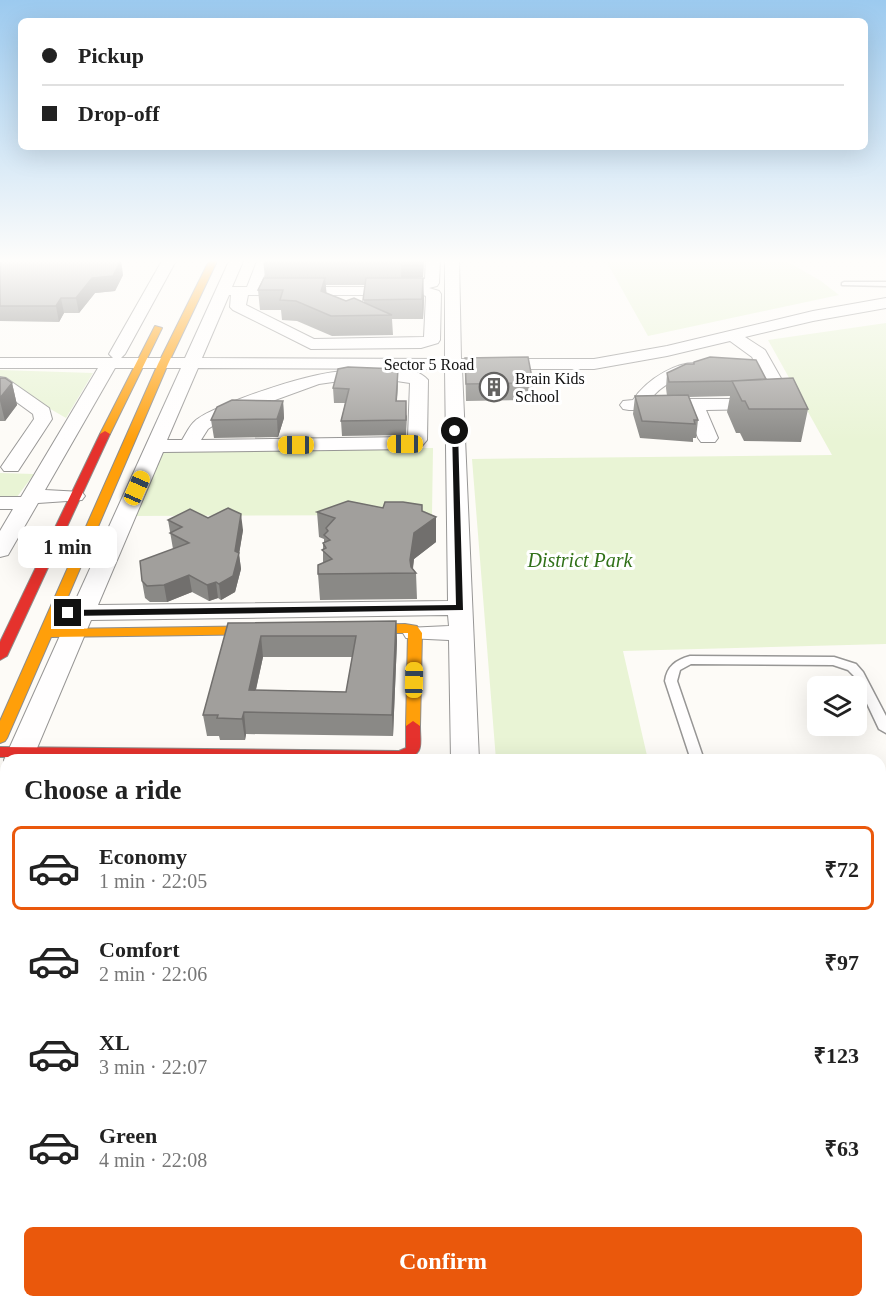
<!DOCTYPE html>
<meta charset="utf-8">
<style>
body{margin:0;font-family:Georgia,serif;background:#f2f2f2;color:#222;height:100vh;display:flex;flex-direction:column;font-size:22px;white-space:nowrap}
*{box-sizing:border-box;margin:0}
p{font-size:20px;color:#767676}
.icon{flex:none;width:33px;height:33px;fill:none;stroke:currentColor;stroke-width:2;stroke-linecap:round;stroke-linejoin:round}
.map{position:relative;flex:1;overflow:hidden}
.side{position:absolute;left:0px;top:754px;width:886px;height:554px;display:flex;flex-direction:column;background:#fff;border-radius:18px 18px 0 0;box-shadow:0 6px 24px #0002}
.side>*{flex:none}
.hud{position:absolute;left:18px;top:18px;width:850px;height:132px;border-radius:9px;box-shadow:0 6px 24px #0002;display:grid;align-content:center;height:132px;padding:0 24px;background:#fff}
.fabs{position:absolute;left:807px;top:676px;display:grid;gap:12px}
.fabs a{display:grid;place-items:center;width:60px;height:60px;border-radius:9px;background:#fff;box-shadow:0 6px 24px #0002;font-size:30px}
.end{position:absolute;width:27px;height:27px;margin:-14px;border:8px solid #111;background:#fff;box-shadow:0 0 0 3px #fff}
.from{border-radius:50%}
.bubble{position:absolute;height:42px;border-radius:9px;background:#fff;box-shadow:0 6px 24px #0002;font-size:20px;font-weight:600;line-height:42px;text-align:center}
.car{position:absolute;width:18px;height:36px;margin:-18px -9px;border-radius:8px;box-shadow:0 0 4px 2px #0007;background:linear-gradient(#f5c518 24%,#345 0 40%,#f5c518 0 76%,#345 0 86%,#f5c518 0)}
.hud b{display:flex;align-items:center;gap:21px;height:57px;font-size:22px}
.hud b+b{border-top:2px solid #e0e0e0}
.hud i{width:15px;height:15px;background:#222}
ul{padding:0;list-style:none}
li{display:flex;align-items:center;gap:18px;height:84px;margin:0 12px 9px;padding:0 12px;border:3px solid transparent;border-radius:9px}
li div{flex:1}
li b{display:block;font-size:22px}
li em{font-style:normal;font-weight:600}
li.current{border-color:#ea580c}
li>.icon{width:54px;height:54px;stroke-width:1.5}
h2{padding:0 24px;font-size:27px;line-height:72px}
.primary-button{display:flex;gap:12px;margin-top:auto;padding:12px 24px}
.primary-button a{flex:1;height:69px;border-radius:9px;background:#ea580c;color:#fff;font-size:24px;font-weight:600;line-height:69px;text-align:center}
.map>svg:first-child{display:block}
.green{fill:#e9f4d5}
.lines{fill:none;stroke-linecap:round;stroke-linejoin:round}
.lane-casing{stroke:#979695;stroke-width:3}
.street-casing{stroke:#979695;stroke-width:2}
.slow-casing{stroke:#8e8d8b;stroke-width:2}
.jam-casing{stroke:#8e8d8b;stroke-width:2}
.lane{fill:#fffefe;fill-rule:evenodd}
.street{fill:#fffefe;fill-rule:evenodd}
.slow{fill:#ff9f0a;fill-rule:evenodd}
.jam{fill:#e5322d;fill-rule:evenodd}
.wall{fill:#8a8986;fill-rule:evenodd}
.shaded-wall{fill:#716f6d}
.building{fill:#a19f9c;stroke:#716f6d;stroke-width:1.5;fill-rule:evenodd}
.route{fill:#111}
.labels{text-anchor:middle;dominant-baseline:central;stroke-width:6;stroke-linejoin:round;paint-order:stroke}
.far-street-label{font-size:16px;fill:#111;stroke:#fff}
.far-poi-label{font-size:16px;fill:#111;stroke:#fff;text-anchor:start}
.park-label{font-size:20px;font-style:italic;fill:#317119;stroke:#fff}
</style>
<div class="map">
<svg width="886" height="1307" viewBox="0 0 886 1307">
<rect width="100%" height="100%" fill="#fdfbf7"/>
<!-- green -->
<path class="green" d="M 605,259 L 783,259 L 821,281 L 839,295 L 648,336 Z
M 886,323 L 886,644 L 623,651 L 648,760 L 496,760 L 472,459 L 832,455 L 768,340 Z
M 0,370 L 93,373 L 66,418 L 0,380 Z
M 158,448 L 433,448 L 432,515 L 129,516 Z
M 0,473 L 34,474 L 14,501 L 0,501 Z"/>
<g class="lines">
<!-- lane casing -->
<g class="lane-casing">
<path id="lane" d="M 844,282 L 886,282 L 886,286 L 842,285 L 842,283 Z
M 690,656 L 834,657 L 856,664 L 863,672 L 886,716 L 886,733 L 879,729 L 854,676 L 848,670 L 833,665 L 691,664 L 680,670 L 677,681 L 704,760 L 691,760 L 665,681 C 667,666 676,660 690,656 Z
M 880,852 L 886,852 L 886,864 L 880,864 Z"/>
</g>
<!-- street casing -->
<g class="street-casing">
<path id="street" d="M 163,259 L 177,259 L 125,354 L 121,358 L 185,358 L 230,259 L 244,259 L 232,287 L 247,287 L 258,259 L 272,259 L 259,287 L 403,287 L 404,282 L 425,279 L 426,259 L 440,259 L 439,283 L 437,286 L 429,288 L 439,291 L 441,294 L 440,340 L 438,343 L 421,348 L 311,349 L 233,310 L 230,307 L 231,295 L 229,295 L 202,358 L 445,359 L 445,259 L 459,259 L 461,359 L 594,359 L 667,346 L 813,311 L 886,298 L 886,308 L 813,321 L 745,337 L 765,350 L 791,396 L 786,404 L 762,409 L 706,410 L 718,438 L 715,442 L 701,442 L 698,438 L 687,410 L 629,410 L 623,409 L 620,405 L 623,401 L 633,400 C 646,380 679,358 704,364 L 707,368 L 704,372 C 684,377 664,381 651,399 L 762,399 L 773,396 L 752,357 L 730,341 L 667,356 L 594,369 L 462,369 L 479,760 L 451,760 L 449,640 L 406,638 L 403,633 L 406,628 L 449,626 L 448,615 L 91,620 L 32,760 L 6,760 L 6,764 L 4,760 L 67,620 L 59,618 L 56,613 L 59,608 L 73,606 L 181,368 L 115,368 L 45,490 L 82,492 L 85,496 L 82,500 L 38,503 L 8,555 L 0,557 L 0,531 L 13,509 L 0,509 L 0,497 L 21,497 L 98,368 L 0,368 L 0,358 L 113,358 L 109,354 ZM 248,295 L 423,295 L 426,296 L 424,337 L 314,339 L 246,305 ZM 198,368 L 445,369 L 448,601 L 98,605 L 163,452 L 414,449 L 421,447 L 427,440 L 428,380 C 418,368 397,368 383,371 L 380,375 L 383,379 L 410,383 L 408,437 L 201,440 L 208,429 L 223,419 L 319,384 L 347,380 L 350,376 L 347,372 C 325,367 212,405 195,421 C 189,426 186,434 182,440 L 167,440 Z
M 0,377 L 6,378 L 49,408 L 52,419 L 18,471 L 4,471 L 1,467 L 34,419 L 33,414 L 0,390 Z
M 6,777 L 6,810 L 0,811 L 0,779 Z
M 6,882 L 6,922 L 0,924 L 0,884 Z
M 880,925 L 886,925 L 886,953 L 880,953 Z
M 0,935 L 6,937 L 6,965 L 0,963 Z
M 0,968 L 6,968 L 6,998 L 0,998 Z
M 880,969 L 886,969 L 886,999 L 880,999 Z"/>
</g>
<!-- slow casing -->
<g class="slow-casing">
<path id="slow" d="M 210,259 L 218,259 L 168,364 L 54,629 L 269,626 L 276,630 L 269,634 L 51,637 L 7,738 L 5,741 L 0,743 L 0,721 L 158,364 Z
M 155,326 L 162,328 L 110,434 L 105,437 L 101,436 L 100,434 Z
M 405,624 L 417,626 L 422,633 L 420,726 L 413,731 L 406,726 L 408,633 L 350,633 L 343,629 L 350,625 Z"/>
</g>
<!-- jam casing -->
<g class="jam-casing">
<path id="jam" d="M 105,431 L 110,434 L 7,656 L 0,660 L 0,642 L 100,434 Z
M 413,721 L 420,726 C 420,747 425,753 403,760 L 0,757 L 0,747 L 399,751 L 406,748 L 406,726 Z"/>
</g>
<!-- lane -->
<use href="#lane" class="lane"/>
<!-- street -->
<use href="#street" class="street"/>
<!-- slow -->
<use href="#slow" class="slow"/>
<!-- jam -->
<use href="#jam" class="jam"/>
</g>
<!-- wall -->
<path class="wall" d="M 0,259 L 123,275 L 115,291 L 95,293 L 79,313 L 64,313 L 59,322 L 0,321 Z
M 263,259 L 424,259 L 423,277 L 415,278 L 424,298 L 423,319 L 392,319 L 393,335 L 332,336 L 297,321 L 282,320 L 281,310 L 260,310 L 258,290 L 265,278 ZM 326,285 L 365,285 L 364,303 L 346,301 L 326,293 Z
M 465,358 L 533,383 L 532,400 L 466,401 Z
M 694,362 L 766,379 L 808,409 L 801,442 L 744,441 L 740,433 L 736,433 L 727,412 L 730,396 L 688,397 L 698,420 L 696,438 L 693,438 L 693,442 L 640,438 L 633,414 L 635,396 L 667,396 L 666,388 L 667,373 L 693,364 Z
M 398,369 L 397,401 L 407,416 L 406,435 L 342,436 L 341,421 L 345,403 L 334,403 L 333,388 Z
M 0,378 L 12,383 L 17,405 L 5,421 L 0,421 Z
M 283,401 L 284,418 L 278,437 L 214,438 L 211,420 Z
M 383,508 L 422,511 L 436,542 L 414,559 L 413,569 L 416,573 L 417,599 L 320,600 L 318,574 L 323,563 L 323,543 L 324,542 L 324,539 L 319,537 L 317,512 Z
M 208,518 L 243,530 L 239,554 L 241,569 L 235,592 L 221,600 L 218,598 L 209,601 L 192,592 L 167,602 L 150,602 L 145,598 L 142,581 L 173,549 L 168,520 Z
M 396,621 L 397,641 L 393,736 L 246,734 L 245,740 L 220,740 L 219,736 L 207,736 L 203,715 L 228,623 ZM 263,657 L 352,657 L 346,692 L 256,690 Z"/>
<!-- shaded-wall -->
<path class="shaded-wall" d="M 116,259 L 121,259 L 123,275 L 115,291 L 95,293 L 79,313 L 76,298 L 92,278 Z
M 401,259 L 424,259 L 423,277 L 404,280 L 401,285 Z
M 325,278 L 327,297 L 321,291 Z
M 423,278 L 424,298 L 423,319 L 422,299 Z
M 61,298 L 64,313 L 59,322 L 56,306 Z
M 398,369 L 398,383 L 396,415 L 396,401 Z
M 12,383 L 17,405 L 5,421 L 0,401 L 0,398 Z
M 283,401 L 284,418 L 278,437 L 277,419 Z
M 241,514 L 243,530 L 239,554 L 241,569 L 235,592 L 221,600 L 219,584 L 235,551 Z
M 436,517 L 436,542 L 414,559 L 412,573 L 410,560 L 414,533 Z
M 189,575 L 192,592 L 167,602 L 164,585 Z
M 216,582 L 218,598 L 209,601 L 207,585 Z
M 396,621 L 397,641 L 393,736 L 392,715 Z
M 261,636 L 263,657 L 251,711 L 249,690 Z
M 244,712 L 246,734 L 245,740 L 242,719 Z"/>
<!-- building -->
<path class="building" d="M 0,259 L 117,259 L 115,260 L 121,260 L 113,276 L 92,278 L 76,298 L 61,298 L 56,306 L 0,306 Z
M 264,278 L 325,278 L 321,291 L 346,301 L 354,298 L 392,315 L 331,316 L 296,301 L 280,300 L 283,290 L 258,290 Z
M 366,278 L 423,278 L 422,299 L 363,300 Z
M 528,357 L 533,383 L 466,384 L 465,358 Z
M 710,357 L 756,360 L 766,379 L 733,381 L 669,382 L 667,373 L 686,364 L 694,364 L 694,362 Z
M 348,367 L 398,369 L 396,401 L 406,401 L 406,420 L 341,421 L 349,389 L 333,388 L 338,369 Z
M 0,378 L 5,378 L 12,383 L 0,398 Z
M 793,378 L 808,409 L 749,409 L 745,401 L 742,401 L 732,381 Z
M 688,395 L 698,420 L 694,420 L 695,424 L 642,421 L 635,396 Z
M 232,400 L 283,401 L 277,419 L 211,420 L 217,407 Z
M 348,501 L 383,508 L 385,502 L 403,502 L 422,505 L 422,511 L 436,517 L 414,533 L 410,560 L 411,567 L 416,573 L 318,574 L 318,565 L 332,559 L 322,550 L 326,548 L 323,543 L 330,540 L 324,535 L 328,531 L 326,528 L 335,518 L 317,512 Z
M 228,508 L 241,514 L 235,551 L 239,553 L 233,576 L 219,584 L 216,582 L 207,585 L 189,575 L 164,585 L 147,586 L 142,581 L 140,561 L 189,543 L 170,533 L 182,527 L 168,520 L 190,509 L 208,518 Z
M 396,621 L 392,715 L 244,712 L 242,719 L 217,718 L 218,715 L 203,715 L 228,623 ZM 261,636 L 356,636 L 346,692 L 249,690 Z"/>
<!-- sky -->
<linearGradient id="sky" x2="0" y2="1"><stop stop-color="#9ccaef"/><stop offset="0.59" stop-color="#fefdfb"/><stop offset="1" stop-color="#fefdfb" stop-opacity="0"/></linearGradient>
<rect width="886" height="442" fill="url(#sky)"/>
<!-- route -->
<path class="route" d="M 452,429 L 458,431 L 463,610 L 68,616 L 63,613 L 68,610 L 456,605 Z"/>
<!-- icons -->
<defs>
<g id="building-ring" transform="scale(1.5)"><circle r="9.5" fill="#fff" stroke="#646362" stroke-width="1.5"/><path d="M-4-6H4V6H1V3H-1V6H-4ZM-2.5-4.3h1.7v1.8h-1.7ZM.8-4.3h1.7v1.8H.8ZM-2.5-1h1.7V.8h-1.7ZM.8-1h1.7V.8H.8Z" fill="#646362"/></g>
</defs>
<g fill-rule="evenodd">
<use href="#building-ring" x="494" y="387"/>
</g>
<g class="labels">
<!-- far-street labels -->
<g class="far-street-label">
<text x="429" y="364">Sector 5 Road</text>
</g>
<!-- far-poi labels -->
<g class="far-poi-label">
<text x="515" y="378">Brain Kids<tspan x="515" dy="18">School</tspan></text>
</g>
<!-- park labels -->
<g class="park-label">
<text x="580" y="560">District Park</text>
</g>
</g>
</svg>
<div class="fabs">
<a><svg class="icon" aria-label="layers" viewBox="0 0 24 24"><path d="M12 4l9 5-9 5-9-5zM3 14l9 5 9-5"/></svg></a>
</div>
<i class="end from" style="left:455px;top:431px"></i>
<i class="end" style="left:68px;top:613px"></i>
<div class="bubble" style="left:18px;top:526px;width:99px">1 min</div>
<i class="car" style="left:405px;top:444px;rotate:270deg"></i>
<i class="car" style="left:296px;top:445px;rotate:270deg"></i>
<i class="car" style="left:137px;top:488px;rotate:24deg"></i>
<i class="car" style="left:414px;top:680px;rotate:1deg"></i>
<div class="hud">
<b><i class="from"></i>Pickup</b>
<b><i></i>Drop-off</b>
</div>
<section class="side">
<h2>Choose a ride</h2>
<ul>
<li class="current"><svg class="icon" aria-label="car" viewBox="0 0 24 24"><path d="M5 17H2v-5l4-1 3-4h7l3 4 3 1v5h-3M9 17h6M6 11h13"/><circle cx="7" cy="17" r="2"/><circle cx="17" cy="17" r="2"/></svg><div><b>Economy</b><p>1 min · 22:05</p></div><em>₹72</em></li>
<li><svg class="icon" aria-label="car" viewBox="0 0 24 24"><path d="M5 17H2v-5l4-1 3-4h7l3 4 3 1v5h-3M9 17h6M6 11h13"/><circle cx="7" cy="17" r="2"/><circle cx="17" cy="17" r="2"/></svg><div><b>Comfort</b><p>2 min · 22:06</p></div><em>₹97</em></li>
<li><svg class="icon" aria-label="car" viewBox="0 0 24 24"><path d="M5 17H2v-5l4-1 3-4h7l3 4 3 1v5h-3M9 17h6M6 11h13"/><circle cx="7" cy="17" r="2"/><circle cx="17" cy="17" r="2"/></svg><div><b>XL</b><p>3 min · 22:07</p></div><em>₹123</em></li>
<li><svg class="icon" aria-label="car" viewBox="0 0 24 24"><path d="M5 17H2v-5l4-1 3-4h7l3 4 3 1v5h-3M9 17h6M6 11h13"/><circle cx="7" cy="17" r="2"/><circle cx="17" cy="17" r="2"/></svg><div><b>Green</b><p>4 min · 22:08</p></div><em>₹63</em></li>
</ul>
<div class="primary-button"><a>Confirm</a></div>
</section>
</div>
